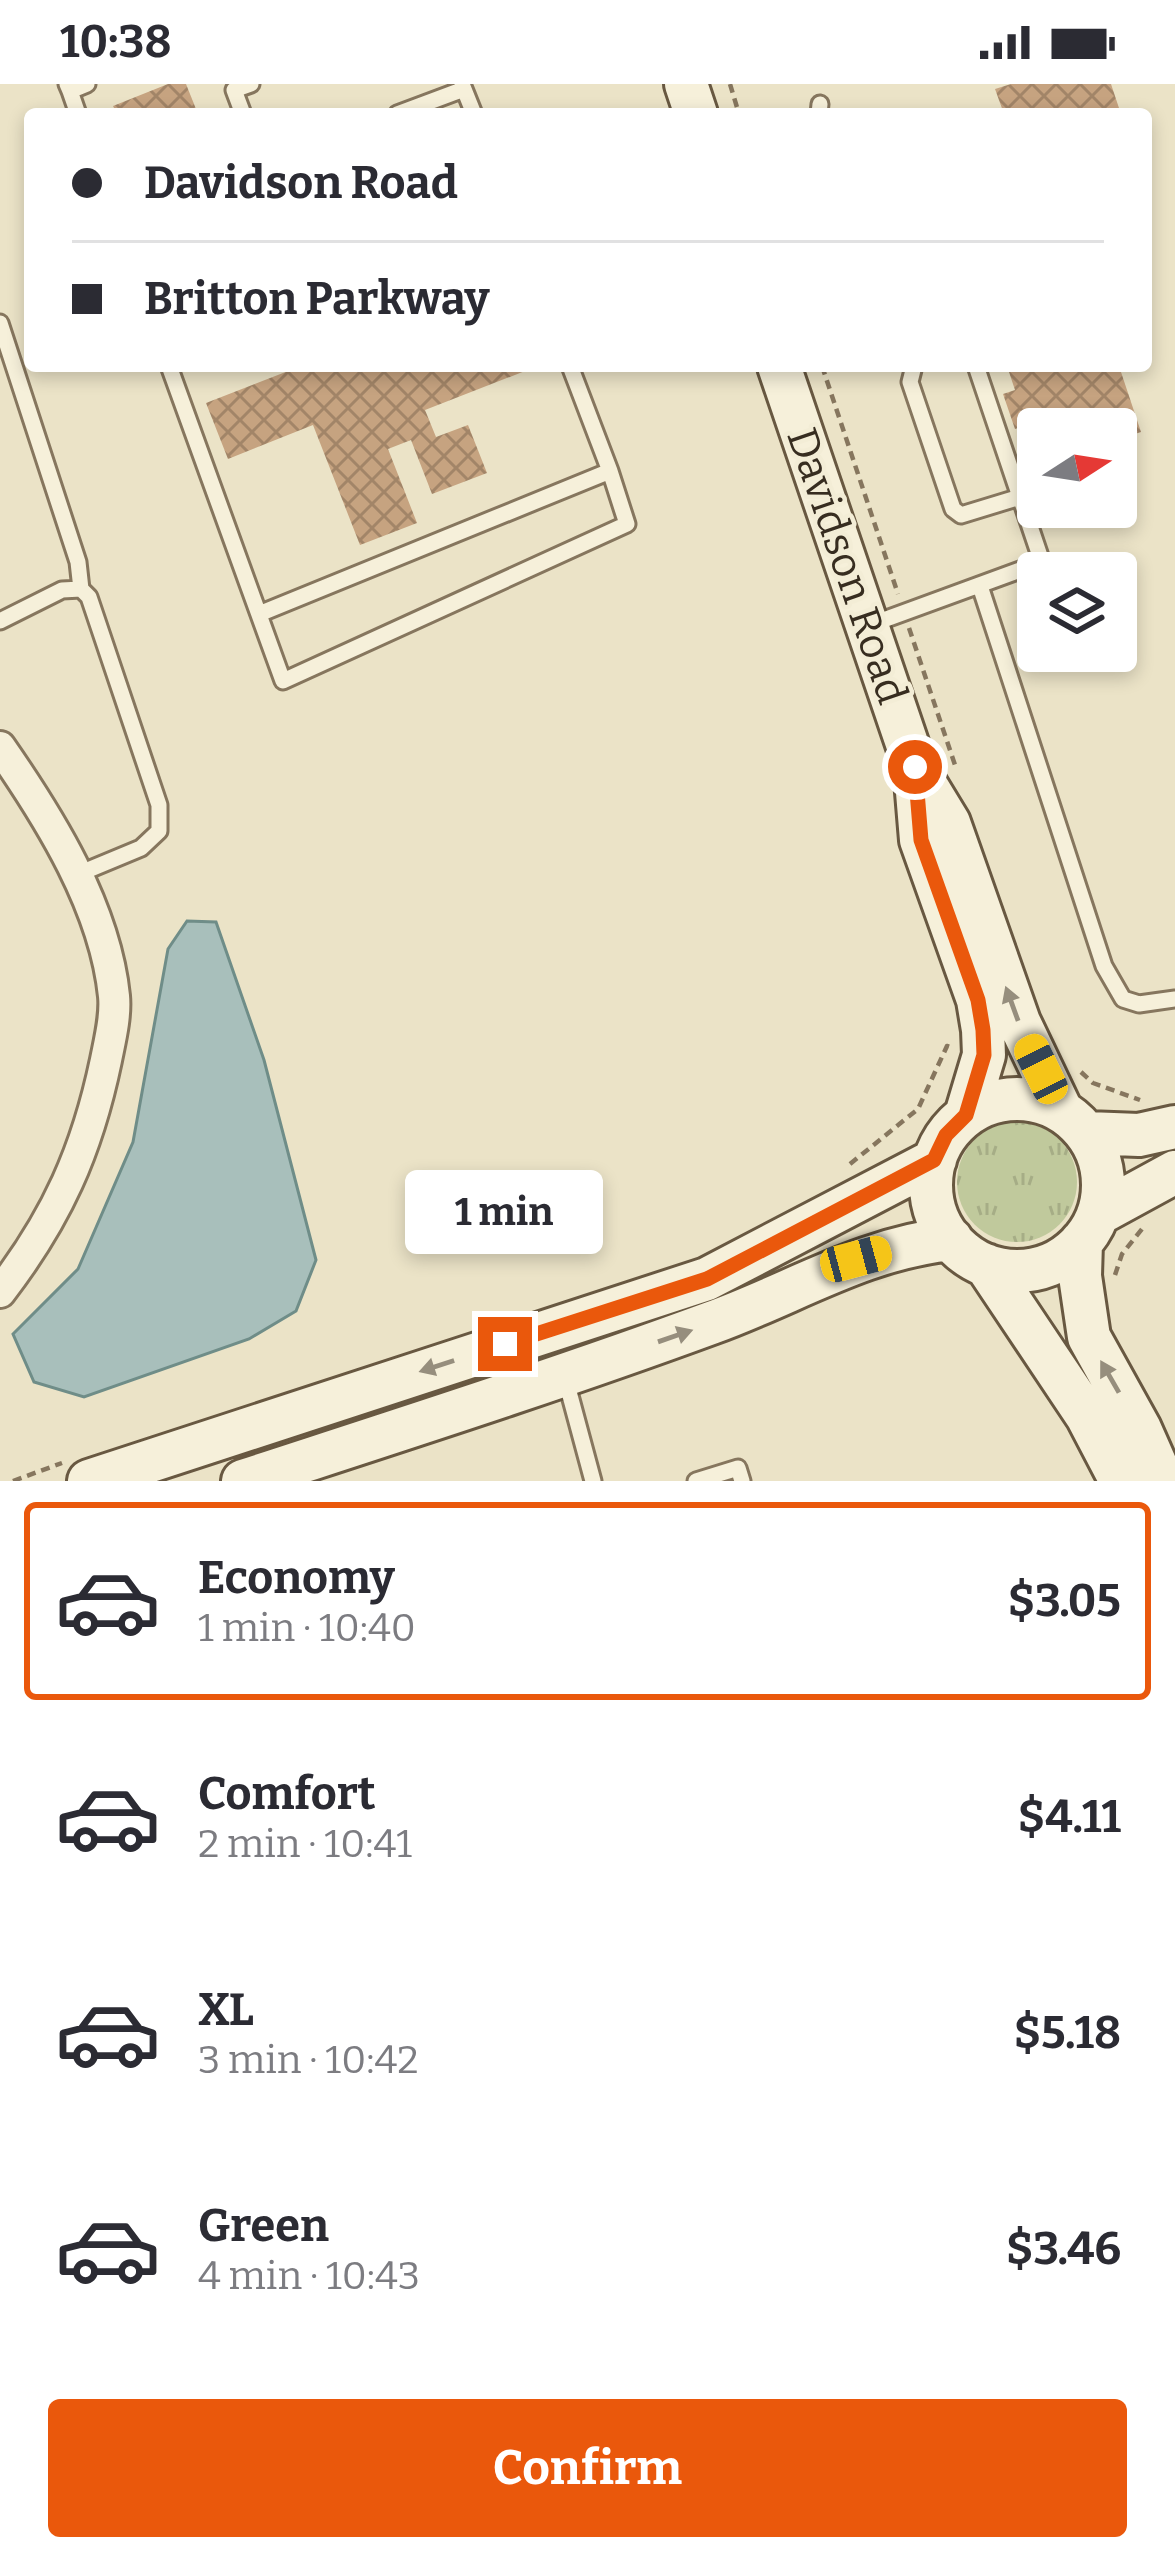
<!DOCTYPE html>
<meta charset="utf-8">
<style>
body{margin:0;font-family:Bitter,serif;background:#f7f7f7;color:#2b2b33;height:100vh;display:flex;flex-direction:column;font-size:45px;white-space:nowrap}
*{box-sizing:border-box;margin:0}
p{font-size:39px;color:#7c7c81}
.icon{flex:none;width:66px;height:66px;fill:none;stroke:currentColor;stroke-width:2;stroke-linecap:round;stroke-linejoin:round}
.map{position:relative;height:1397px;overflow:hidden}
.sheet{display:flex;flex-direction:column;background:#fff;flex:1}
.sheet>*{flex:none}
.banner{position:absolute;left:24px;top:24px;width:1128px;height:264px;border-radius:12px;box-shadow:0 6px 18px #0003;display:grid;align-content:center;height:264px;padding:0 48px;background:#fff}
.needle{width:78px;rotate:78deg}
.controls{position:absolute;left:1017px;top:324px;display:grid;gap:24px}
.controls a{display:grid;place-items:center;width:120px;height:120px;border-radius:12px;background:#fff;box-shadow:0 6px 18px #0003;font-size:60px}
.end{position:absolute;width:54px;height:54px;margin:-27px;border:15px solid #ea580c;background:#fff;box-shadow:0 0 0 6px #fff}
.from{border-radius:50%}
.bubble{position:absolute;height:84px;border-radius:12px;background:#fff;box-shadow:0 6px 18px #0003;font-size:39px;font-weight:700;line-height:84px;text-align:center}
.car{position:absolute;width:36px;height:72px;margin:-36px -18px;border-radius:15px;box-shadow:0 0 9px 3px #0007;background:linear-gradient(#f5c518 24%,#345 0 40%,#f5c518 0 76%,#345 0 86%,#f5c518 0)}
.banner b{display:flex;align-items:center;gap:42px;height:114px;font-size:45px}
.banner b+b{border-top:3px solid #e1e1e2}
.banner i{width:30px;height:30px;background:#2b2b33}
ul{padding:21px 0 0;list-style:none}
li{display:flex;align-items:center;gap:36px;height:198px;margin:0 24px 18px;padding:0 24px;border:6px solid transparent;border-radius:12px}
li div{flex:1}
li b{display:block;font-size:45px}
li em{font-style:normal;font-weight:700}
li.active{border-color:#ea580c}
li>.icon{width:108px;height:108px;stroke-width:1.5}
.button{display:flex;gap:24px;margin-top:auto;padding:24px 48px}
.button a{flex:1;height:138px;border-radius:12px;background:#ea580c;color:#fff;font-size:48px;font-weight:700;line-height:138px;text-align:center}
.status{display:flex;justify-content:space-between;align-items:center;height:84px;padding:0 60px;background:#fff;direction:ltr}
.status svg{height:33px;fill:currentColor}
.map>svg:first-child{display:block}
.grass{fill:url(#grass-tufts)}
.water{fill:#a8bfbb;stroke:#6f8d88;stroke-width:3}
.building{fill:url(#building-cross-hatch)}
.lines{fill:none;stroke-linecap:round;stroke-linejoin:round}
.service-casing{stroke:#86765e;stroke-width:21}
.minor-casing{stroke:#86765e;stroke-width:36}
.secondary-casing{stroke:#685841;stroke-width:48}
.path{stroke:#86765e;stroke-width:4.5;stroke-dasharray:9 6;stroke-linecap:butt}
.service{stroke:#f6f0da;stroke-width:15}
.minor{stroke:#f6f0da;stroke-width:30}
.secondary{stroke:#f6f0da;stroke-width:42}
.oneway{fill:#968e7d}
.route{stroke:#ea580c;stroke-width:15}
.labels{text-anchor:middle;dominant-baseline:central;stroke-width:9;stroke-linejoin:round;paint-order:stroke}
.street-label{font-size:42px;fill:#372d20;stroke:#f3edd6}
</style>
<div class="status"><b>10:38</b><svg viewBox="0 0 49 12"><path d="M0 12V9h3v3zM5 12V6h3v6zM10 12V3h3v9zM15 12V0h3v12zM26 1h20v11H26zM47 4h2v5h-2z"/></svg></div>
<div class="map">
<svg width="1175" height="1397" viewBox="0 0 1175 1397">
<defs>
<pattern id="grass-tufts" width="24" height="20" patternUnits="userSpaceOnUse" patternTransform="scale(3)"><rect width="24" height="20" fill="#c0c99c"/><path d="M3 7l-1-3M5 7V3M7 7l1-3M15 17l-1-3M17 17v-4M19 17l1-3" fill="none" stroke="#a6ad86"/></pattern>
<pattern id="building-cross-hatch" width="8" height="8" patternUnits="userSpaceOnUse" patternTransform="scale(3)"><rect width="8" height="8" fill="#c6a380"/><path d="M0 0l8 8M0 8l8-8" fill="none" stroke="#a28568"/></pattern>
</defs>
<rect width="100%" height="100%" fill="#ebe3c7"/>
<!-- grass -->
<path class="grass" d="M957 1098a60 60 0 1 1 120 0a60 60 0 1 1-120 0Z"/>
<!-- water -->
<path class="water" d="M 187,837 L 216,838 L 264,976 L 316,1176 L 296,1227 L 249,1255 L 84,1313 L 34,1298 L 13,1250 L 78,1185 L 133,1058 L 168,865 Z"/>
<!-- building -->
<path class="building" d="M 168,0 L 186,0 L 198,30 L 117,30 L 113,22 Z
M 1011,0 L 1111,0 L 1121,30 L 1004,30 L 995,5 Z
M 301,282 L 524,282 L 525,287 L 425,326 L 436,353 L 468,341 L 487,389 L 432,410 L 411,356 L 388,365 L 417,439 L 360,461 L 313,341 L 228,375 L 206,319 Z
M 1007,282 L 1119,282 L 1141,348 L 1116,356 L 1116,345 L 1038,345 L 1037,372 L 1027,341 L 1015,345 L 1003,310 L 1015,306 Z"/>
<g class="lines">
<!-- service casing -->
<g class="service-casing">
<path id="service" d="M 67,0 L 70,7 L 87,0
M 464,5 L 474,30
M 70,7 L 78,30
M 243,30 L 234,6 L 251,0
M 397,30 L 464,5 L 462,0
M 819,30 L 820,20
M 0,239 L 78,478 L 81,505
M 169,282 L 283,597 L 627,440 L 610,387 L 259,530
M 570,282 L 610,387
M 914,282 L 910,298 L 953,425 L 961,431 L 1020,413
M 980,502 L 1104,882 L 1123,915 L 1139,920 L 1175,915
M 0,537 L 62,506 L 81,505 L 89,513 L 159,721 L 159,747 L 141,764 L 76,791
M 867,542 L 1042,478 L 976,282
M 565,1293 L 593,1397
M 696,1397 L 738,1384 L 742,1397"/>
</g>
<!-- minor casing -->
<g class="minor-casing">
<path id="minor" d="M 0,663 C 50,735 105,823 114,912 C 116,932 110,956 106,976 C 87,1067 57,1134 0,1208"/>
</g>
<!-- secondary casing -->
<g class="secondary-casing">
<path id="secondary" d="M 686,0 L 696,30
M 779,282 L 915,683 L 949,739 L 1019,938 L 1061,1026
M 916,696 L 921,756 L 978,916 L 983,946 L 984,971 L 966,1031
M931 1101a86 86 0 1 1 172 0a86 86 0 1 1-172 0Z
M 1087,1049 L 1139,1051 L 1175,1043
M 1098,1130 L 1175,1088
M 1081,1158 L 1080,1192 L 1089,1253 L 1140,1345 L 1163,1397
M 986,1181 L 1087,1332 L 1121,1397
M 89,1397 L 707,1195 L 935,1076
M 243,1397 C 399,1346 556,1296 711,1239 C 792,1210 863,1164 951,1155"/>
</g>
<!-- path -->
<path class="path" d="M 730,0 L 739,30
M 822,282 L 898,510
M 909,544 L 955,681
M 1081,988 L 1093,999 L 1140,1016
M 850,1080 L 918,1025 L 947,962 L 953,964
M 1115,1191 L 1122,1170 L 1142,1145
M 13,1397 L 62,1379"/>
<!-- service -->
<use href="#service" class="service"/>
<!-- minor -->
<use href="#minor" class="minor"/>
<!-- secondary -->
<use href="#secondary" class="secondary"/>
</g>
<!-- one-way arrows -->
<defs><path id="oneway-solid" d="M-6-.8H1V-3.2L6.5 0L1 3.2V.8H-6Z" transform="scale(3)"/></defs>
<g class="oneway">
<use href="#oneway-solid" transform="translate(1012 920) rotate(-110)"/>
<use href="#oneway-solid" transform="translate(675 1252) rotate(-19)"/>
<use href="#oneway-solid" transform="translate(437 1282) rotate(162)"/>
<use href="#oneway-solid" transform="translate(1110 1293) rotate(-120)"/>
</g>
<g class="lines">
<!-- route -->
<path class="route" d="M 505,1260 L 707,1195 L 934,1076 L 946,1051 L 966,1031 L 984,971 L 983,946 L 978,916 L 921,756 L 915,683"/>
</g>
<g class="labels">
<!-- street labels -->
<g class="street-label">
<text transform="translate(847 482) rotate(71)">Davidson Road</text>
</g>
</g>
</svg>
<div class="controls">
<a><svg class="needle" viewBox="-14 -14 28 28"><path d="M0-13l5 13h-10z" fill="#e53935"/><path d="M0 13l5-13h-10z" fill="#7c7c81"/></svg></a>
<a><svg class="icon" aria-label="layers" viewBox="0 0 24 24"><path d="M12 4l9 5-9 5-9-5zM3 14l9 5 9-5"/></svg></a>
</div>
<i class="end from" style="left:915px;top:683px"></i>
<i class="end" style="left:505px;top:1260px"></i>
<div class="bubble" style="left:405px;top:1086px;width:198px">1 min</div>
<i class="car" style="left:1041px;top:985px;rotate:334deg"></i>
<i class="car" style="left:856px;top:1175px;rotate:75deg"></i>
<div class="banner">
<b><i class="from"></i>Davidson Road</b>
<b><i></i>Britton Parkway</b>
</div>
</div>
<section class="sheet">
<ul>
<li class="active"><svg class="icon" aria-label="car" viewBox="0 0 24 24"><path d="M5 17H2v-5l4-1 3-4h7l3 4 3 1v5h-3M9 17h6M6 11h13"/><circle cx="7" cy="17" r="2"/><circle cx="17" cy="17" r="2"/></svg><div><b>Economy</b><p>1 min · 10:40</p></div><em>$3.05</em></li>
<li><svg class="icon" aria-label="car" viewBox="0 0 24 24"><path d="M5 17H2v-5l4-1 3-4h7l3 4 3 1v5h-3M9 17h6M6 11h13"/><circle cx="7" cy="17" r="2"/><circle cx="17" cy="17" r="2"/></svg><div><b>Comfort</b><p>2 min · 10:41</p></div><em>$4.11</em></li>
<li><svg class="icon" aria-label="car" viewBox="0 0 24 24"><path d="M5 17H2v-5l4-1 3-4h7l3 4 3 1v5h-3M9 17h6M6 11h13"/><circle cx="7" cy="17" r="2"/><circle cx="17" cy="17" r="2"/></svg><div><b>XL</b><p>3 min · 10:42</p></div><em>$5.18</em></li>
<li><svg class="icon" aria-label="car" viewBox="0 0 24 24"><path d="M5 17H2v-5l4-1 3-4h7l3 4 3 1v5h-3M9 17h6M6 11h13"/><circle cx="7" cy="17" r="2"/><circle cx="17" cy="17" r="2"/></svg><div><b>Green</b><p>4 min · 10:43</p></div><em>$3.46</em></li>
</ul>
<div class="button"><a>Confirm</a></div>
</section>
